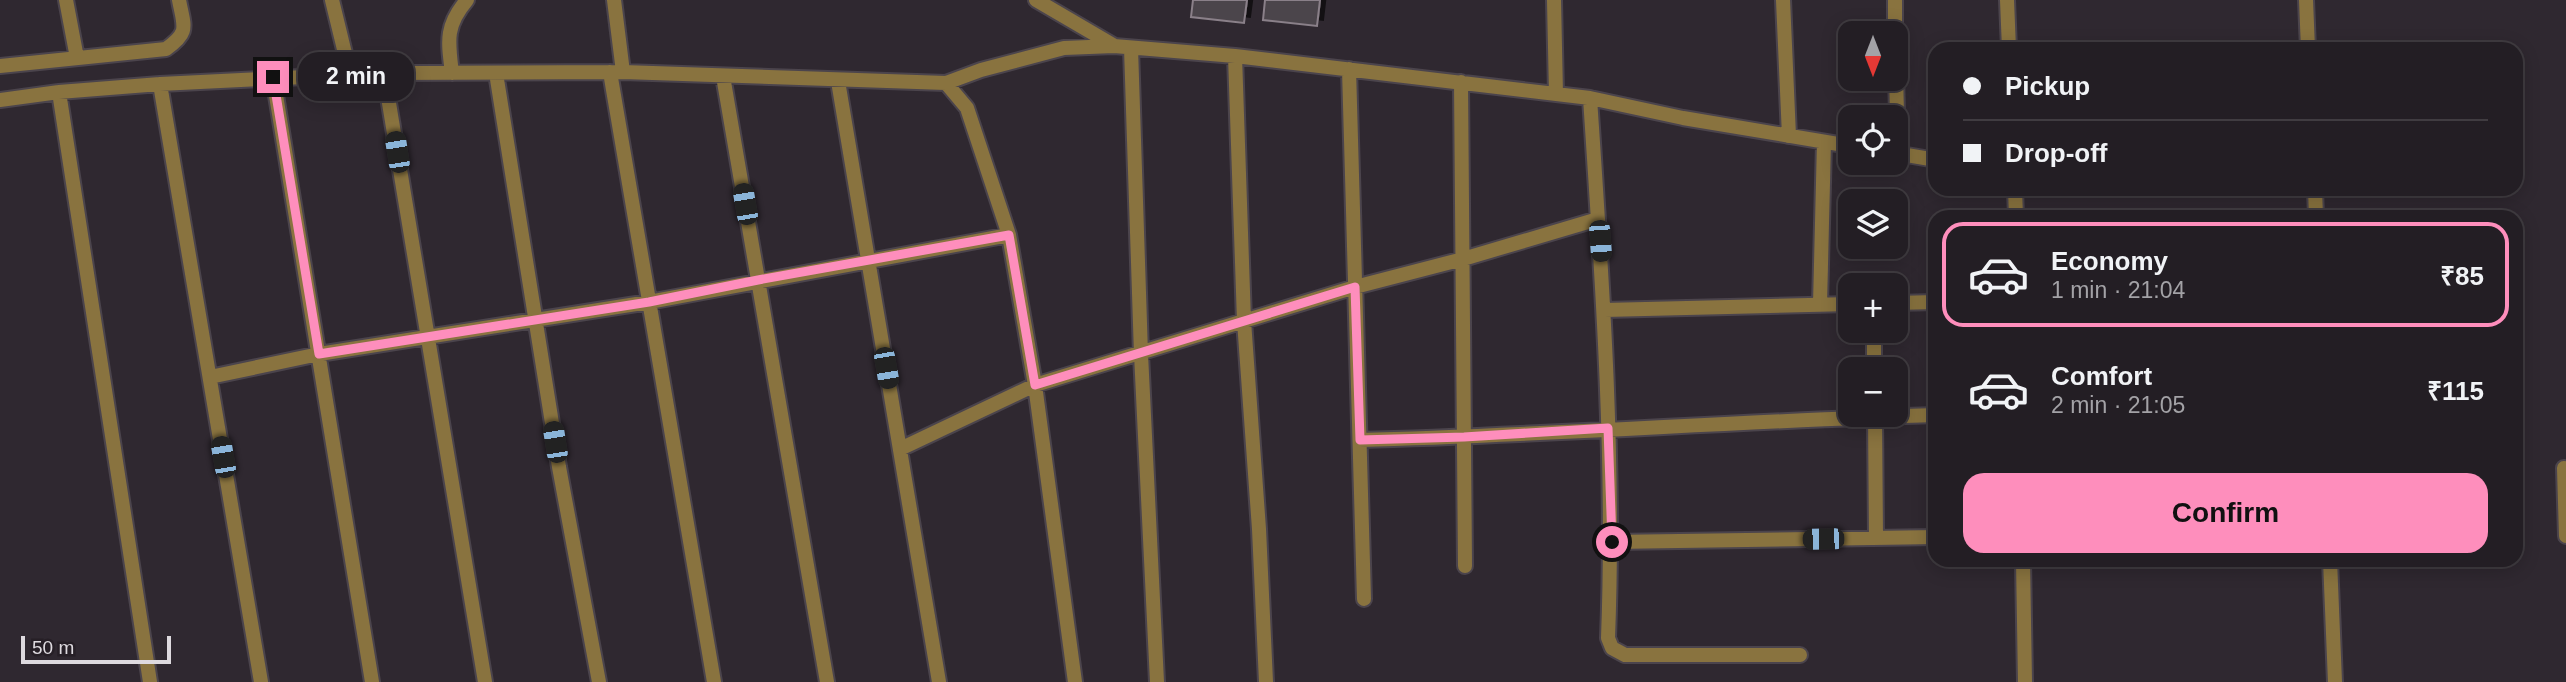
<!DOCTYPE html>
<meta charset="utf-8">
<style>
body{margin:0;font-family:Helvetica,sans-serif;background:#2b272c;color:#f1f3f6;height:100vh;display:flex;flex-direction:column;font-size:26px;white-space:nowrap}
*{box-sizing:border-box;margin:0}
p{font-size:23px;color:#a3a2a6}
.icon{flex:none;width:38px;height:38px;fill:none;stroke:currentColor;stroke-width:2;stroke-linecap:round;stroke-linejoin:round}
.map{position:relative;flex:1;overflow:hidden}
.side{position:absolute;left:1928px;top:210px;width:595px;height:357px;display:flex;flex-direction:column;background:#231e24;border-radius:21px;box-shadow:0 4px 18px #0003,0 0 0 2px #403c41}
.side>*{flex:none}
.guide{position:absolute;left:1928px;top:42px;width:595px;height:154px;border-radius:21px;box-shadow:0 4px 18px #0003,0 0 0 2px #403c41;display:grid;align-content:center;height:154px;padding:0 35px;background:#231e24}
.needle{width:46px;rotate:180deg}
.tools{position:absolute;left:1838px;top:21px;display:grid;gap:14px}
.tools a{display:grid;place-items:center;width:70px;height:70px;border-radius:14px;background:#231e24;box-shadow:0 4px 18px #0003,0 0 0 2px #403c41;font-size:35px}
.scale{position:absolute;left:21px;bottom:18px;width:150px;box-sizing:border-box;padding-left:7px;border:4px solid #dedadf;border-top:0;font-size:19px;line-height:24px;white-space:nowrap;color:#dedadf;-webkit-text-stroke:5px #261f26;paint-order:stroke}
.end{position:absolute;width:32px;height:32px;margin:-16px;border:9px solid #fe8ebc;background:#111;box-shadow:0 0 0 4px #111}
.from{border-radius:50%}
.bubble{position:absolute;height:49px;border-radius:21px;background:#231e24;box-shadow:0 4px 18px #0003,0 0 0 2px #403c41;font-size:23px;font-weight:800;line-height:49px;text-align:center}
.car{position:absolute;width:21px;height:42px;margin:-21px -10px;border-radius:9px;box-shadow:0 0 5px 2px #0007;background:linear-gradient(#222 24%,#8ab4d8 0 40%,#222 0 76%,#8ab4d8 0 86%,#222 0)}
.guide b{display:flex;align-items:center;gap:24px;height:66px;font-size:26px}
.guide b+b{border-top:2px solid #403c41}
.guide i{width:18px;height:18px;background:#f1f3f6}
ul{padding:12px 0 0;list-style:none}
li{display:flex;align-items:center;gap:21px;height:105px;margin:0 14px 10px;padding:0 21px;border:4px solid transparent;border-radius:21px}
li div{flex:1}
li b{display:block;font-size:26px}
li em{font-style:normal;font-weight:800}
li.on{border-color:#fe8ebc}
li>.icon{width:63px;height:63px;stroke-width:1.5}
.cta{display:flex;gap:14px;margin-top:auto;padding:14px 35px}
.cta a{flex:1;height:80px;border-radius:21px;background:#fe8ebc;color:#111;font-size:28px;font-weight:800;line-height:80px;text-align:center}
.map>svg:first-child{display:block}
.building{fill:#4c444b;stroke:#8a8089;stroke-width:2;filter:url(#shadow)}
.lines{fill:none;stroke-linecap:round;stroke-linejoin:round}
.minor-casing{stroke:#4b444c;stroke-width:18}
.minor{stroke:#89733f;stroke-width:14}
.route{stroke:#fe8ebc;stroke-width:9}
</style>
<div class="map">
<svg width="2566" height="682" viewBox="0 0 2566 682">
<defs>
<filter id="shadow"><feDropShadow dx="6" dy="-6" stdDeviation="0" flood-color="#0009"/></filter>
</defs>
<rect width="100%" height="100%" fill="#2f2830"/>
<!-- building -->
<path class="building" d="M 1193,0 L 1247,0 L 1244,23 L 1191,17 Z
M 1265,0 L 1320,0 L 1317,26 L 1263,20 Z"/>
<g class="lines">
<!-- minor casing -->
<g class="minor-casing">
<path id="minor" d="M 66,0 L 77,58
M 332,0 L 350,74
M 614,0 L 623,72
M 1036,0 L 1113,45
M 1554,0 L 1556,94
M 1783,0 L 1789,136
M 1895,0 L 1895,33
M 2007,0 L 2009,49
M 2306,0 L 2308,49
M 1895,35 L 1898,154
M 1131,48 L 1141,354 L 1157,682
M 1235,56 L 1244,321 L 1259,529 L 1266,682
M 0,66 L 166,49 C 190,32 184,27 179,0
M 1349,69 L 1364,599
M 610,72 L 714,682
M 384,73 L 485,682
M 452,73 C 448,41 445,26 467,0
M 496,73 L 559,467 L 599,682
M 723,76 L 827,682
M 273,77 L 372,682
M 838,81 L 939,682
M 1461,82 L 1465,566
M 946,83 L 981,70 L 1064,48 L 1114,46 L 1235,56 L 1590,98 L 1683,118 L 1850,146
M 160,84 L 261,682
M 59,92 L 150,682
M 1590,98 C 1602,278 1615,458 1608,638 L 1612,648 L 1625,655 L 1800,655
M 0,100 L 59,92 L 160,84 L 384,73 L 623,72 L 946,83 L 967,108 L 1009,235 L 1035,385 L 1075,682
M 1895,153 L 1936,160
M 2015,189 L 2016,217
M 2315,189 L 2316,217
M 1895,303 L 1936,302
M 1820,305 L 1824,142
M 1604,310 L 1850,304
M 1874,331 L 1874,369
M 210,377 L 319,354 L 649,302 L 1009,235
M 1875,415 L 1876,538
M 1360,440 C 1552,435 1743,421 1936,415
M 900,449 L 1035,385 L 1355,287 L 1463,259 L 1598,219
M 2564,468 L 2566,536
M 1612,542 L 1936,537
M 2023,560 L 2025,682
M 2330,560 L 2335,682"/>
</g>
<!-- minor -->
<use href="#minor" class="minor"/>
</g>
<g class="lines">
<!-- route -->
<path class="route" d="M 273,77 L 319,354 L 649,302 L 758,280 L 1009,235 L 1035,385 L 1355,287 L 1360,440 L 1464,437 L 1608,428 L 1612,542"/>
</g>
</svg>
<div class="tools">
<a><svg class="needle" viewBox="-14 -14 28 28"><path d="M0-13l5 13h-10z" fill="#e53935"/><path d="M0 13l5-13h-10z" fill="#a3a2a6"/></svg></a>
<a><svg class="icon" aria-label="locate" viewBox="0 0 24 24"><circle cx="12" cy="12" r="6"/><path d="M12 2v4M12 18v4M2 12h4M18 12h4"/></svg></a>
<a><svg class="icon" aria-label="layers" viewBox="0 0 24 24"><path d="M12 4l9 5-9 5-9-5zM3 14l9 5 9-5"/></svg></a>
<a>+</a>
<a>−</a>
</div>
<div class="scale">50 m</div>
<i class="end from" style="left:1612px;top:542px"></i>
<i class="end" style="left:273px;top:77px"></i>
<div class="bubble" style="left:298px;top:52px;width:116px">2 min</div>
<i class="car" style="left:397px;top:152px;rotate:351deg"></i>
<i class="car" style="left:745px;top:204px;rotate:350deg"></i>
<i class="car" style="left:1600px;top:241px;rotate:176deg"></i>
<i class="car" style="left:886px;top:368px;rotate:170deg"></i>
<i class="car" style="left:555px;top:442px;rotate:351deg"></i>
<i class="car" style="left:223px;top:457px;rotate:350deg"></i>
<i class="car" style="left:1823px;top:539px;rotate:269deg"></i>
<div class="guide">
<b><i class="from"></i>Pickup</b>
<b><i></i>Drop-off</b>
</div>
<section class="side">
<ul>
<li class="on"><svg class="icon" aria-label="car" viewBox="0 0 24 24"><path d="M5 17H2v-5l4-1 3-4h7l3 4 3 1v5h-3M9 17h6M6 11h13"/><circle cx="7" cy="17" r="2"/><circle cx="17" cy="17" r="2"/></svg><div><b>Economy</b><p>1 min · 21:04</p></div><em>₹85</em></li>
<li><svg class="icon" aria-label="car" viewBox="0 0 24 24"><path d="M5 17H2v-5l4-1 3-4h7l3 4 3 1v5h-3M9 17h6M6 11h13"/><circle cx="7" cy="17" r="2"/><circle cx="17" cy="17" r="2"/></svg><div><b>Comfort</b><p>2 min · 21:05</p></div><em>₹115</em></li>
</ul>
<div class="cta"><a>Confirm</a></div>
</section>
</div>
